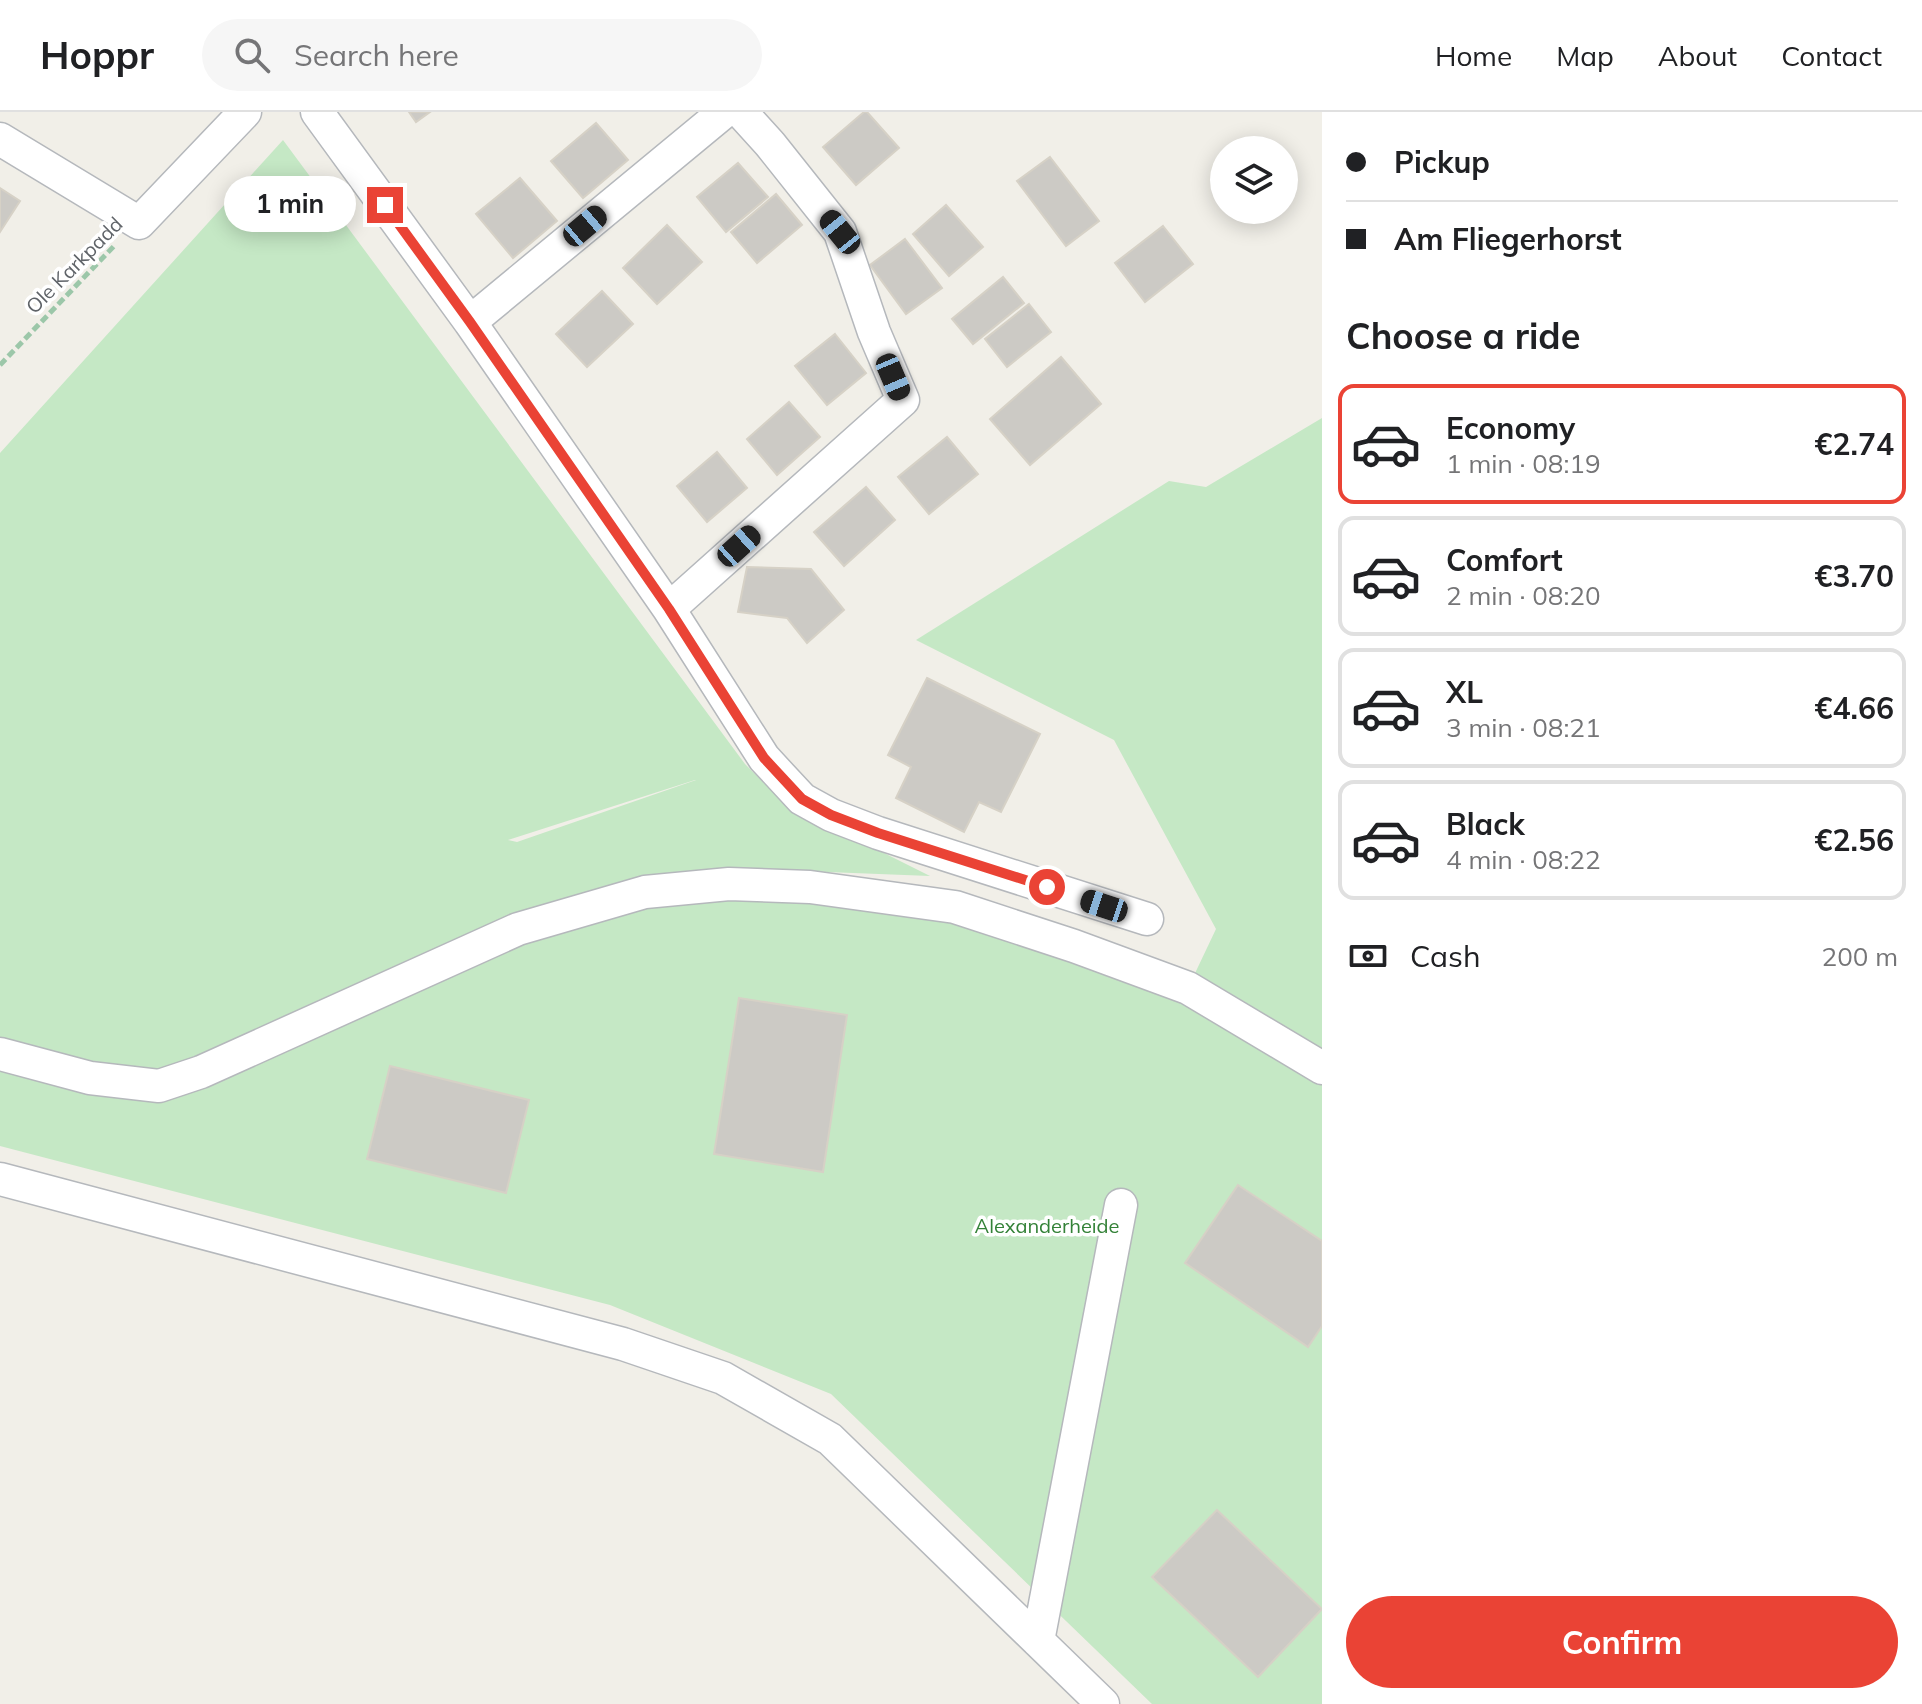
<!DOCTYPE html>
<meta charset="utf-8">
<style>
body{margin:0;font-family:Mulish,sans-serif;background:#f6f6f6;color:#202124;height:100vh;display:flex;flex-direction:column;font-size:30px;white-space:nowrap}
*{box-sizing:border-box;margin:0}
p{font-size:26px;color:#757577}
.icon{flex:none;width:44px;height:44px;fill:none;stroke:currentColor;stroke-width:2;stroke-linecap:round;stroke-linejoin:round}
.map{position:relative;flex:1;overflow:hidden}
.panel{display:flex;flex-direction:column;background:#fff;width:600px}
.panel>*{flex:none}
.top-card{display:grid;align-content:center;height:176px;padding:0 24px;background:#fff}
.tools{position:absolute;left:1210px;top:24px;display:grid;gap:16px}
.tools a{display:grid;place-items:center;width:88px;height:88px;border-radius:50%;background:#fff;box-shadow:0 4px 20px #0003;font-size:40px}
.end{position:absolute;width:36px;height:36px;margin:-18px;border:10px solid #ea4335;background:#fff;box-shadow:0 0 0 4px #fff}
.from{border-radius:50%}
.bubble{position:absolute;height:56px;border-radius:28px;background:#fff;box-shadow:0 4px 20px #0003;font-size:26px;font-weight:700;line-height:56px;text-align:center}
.car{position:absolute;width:24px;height:48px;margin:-24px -12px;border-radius:10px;box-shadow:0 0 6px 2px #0007;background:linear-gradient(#222 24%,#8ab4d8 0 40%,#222 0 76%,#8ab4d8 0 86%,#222 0)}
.top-card b{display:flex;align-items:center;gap:28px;height:76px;font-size:30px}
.top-card b+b{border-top:2px solid #e0e0e0}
.top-card i{width:20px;height:20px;background:#202124}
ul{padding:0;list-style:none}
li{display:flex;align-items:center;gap:24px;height:120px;margin:0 16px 12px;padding:0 8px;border:4px solid #e0e0e0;border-radius:16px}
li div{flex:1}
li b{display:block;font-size:30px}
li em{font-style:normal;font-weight:700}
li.on{border-color:#ea4335}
li>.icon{width:72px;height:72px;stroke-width:1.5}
h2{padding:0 24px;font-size:36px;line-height:96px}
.pay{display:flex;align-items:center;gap:20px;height:88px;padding:0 24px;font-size:30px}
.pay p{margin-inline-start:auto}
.button{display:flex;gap:16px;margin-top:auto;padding:16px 24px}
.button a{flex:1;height:92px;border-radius:48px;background:#ea4335;color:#fff;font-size:32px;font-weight:700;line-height:92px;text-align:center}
header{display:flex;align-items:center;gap:48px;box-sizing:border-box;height:112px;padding:0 40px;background:#fff;border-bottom:2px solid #e0e0e0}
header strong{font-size:38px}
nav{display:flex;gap:44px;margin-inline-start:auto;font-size:28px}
.search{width:560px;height:72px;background:#f6f6f6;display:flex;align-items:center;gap:20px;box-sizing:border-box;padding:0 28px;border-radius:44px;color:#757577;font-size:30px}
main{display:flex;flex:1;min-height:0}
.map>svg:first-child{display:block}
.green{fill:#c5e8c5;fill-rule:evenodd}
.building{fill:#cccac5;stroke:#d6d1c6;stroke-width:2}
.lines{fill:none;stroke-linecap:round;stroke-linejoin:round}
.minor-casing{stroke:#b5b8bc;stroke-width:35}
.path{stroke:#9cc7a9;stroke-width:5;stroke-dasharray:8 4;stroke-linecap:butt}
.minor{stroke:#fff;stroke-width:32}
.route{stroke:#ea4335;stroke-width:10}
.labels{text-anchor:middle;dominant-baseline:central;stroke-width:7;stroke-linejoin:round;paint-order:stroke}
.street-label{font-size:20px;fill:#5f6368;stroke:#fff}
.park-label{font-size:20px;fill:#348238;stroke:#fff}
</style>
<header>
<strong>Hoppr</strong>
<div class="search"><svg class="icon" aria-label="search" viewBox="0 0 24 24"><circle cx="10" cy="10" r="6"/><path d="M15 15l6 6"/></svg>Search here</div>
<nav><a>Home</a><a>Map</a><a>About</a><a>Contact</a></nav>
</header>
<main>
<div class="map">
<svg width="1322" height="1592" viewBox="0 0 1322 1592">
<rect width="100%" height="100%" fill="#f1efe8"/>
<!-- green -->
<path class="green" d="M 283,28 L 745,652 L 791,698 L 852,725 L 930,764 L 802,759 L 955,795 L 1188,876 L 1216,817 L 1114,628 L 916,528 L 1169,369 L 1206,375 L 1322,306 L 1322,1592 L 1152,1592 L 831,1282 L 610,1193 L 0,1034 L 0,341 ZM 696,668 L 517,730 L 508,728 L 695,668 Z"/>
<!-- building -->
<path class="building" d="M 409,0 L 430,0 L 416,10 Z
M 864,0 L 867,0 L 899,36 L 856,73 L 823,35 Z
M 596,11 L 628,48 L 583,86 L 551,49 Z
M 1050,45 L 1099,109 L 1066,134 L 1017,69 Z
M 738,51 L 768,85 L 726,120 L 697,85 Z
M 520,66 L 557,109 L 513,146 L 476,102 Z
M 0,76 L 20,89 L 0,120 Z
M 776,82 L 802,113 L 757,151 L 731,120 Z
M 946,93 L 983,135 L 949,164 L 913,122 Z
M 667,113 L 702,150 L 657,192 L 623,156 Z
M 1163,114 L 1193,152 L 1145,190 L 1115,151 Z
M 905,127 L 942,176 L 906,202 L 870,153 Z
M 1003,165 L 1024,191 L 973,232 L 952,207 Z
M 602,179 L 633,212 L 587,255 L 556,222 Z
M 1029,192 L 1051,220 L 1007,255 L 985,227 Z
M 835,222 L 866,261 L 827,293 L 795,254 Z
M 1061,245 L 1101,292 L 1030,353 L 990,307 Z
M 789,290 L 820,325 L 777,363 L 747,327 Z
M 947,325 L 978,362 L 929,402 L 898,365 Z
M 717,340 L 747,376 L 707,410 L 677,374 Z
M 866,375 L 895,408 L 844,454 L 814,420 Z
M 747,455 L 811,457 L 844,498 L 807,531 L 787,506 L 738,500 Z
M 927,566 L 1040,622 L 1001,700 L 979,690 L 964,720 L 896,686 L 911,655 L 888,643 Z
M 739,886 L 847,903 L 823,1060 L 714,1042 Z
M 390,954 L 529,988 L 506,1081 L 367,1047 Z
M 1238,1073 L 1322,1129 L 1322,1214 L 1308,1235 L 1185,1151 Z
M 1217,1398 L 1322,1497 L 1258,1565 L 1152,1465 Z"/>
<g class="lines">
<!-- minor casing -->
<g class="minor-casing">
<path id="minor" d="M 317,0 L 470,210 L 669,497 L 903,288 L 874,220 L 840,120 L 770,32 L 741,0
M 0,27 L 139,111 L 245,0
M 470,210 L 724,0
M 669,497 L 764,646 L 802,687 L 831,703 L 878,721 L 1147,807
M 0,942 L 90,966 L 159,974 L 201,960 L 518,817 L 645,780 L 729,772 L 810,775 L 955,795 L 1074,834 L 1188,876 L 1322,956
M 0,1067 L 623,1232 L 723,1266 L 830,1327 L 1103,1592
M 1038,1529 L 1121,1093"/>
</g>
<!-- path -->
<path class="path" d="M 0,253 L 116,132"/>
<!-- minor -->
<use href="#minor" class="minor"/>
</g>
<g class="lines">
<!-- route -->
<path class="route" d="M 385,93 L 470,210 L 669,497 L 764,646 L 802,687 L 831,703 L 878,721 L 1047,775"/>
</g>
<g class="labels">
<!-- street labels -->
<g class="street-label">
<text transform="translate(74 153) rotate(-45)">Ole Karkpadd</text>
</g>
<!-- park labels -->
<g class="park-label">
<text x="1047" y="1113">Alexanderheide</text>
</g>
</g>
</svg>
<div class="tools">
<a><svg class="icon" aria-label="layers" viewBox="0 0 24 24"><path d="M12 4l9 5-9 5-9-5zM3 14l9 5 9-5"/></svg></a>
</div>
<i class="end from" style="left:1047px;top:775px"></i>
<i class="end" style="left:385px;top:93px"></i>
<div class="bubble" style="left:224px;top:64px;width:132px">1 min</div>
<i class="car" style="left:585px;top:114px;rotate:50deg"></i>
<i class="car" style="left:840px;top:120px;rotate:321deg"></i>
<i class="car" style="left:893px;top:265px;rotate:157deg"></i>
<i class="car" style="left:739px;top:434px;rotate:48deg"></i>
<i class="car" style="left:1104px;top:794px;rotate:288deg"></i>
</div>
<section class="panel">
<div class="top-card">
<b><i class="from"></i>Pickup</b>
<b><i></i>Am Fliegerhorst</b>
</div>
<h2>Choose a ride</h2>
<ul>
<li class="on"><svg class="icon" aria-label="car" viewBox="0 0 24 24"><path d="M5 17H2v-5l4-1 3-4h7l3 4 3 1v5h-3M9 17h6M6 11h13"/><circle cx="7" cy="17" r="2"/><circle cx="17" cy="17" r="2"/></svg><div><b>Economy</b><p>1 min · 08:19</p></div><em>€2.74</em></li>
<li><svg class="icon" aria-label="car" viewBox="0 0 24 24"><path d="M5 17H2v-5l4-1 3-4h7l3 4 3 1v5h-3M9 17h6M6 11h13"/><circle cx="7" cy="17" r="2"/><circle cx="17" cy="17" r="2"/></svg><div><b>Comfort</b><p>2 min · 08:20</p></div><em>€3.70</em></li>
<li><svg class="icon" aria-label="car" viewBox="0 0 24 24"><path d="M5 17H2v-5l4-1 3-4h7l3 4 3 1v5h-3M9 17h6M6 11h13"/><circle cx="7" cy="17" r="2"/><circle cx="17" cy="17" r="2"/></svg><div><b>XL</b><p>3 min · 08:21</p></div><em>€4.66</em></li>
<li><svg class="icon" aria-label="car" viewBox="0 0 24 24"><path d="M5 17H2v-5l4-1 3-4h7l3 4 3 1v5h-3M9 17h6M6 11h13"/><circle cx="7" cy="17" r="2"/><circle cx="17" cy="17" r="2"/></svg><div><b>Black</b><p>4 min · 08:22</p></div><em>€2.56</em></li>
</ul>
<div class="pay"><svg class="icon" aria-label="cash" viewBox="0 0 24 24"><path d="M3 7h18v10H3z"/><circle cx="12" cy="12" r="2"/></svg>Cash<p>200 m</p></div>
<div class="button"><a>Confirm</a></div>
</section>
</main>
